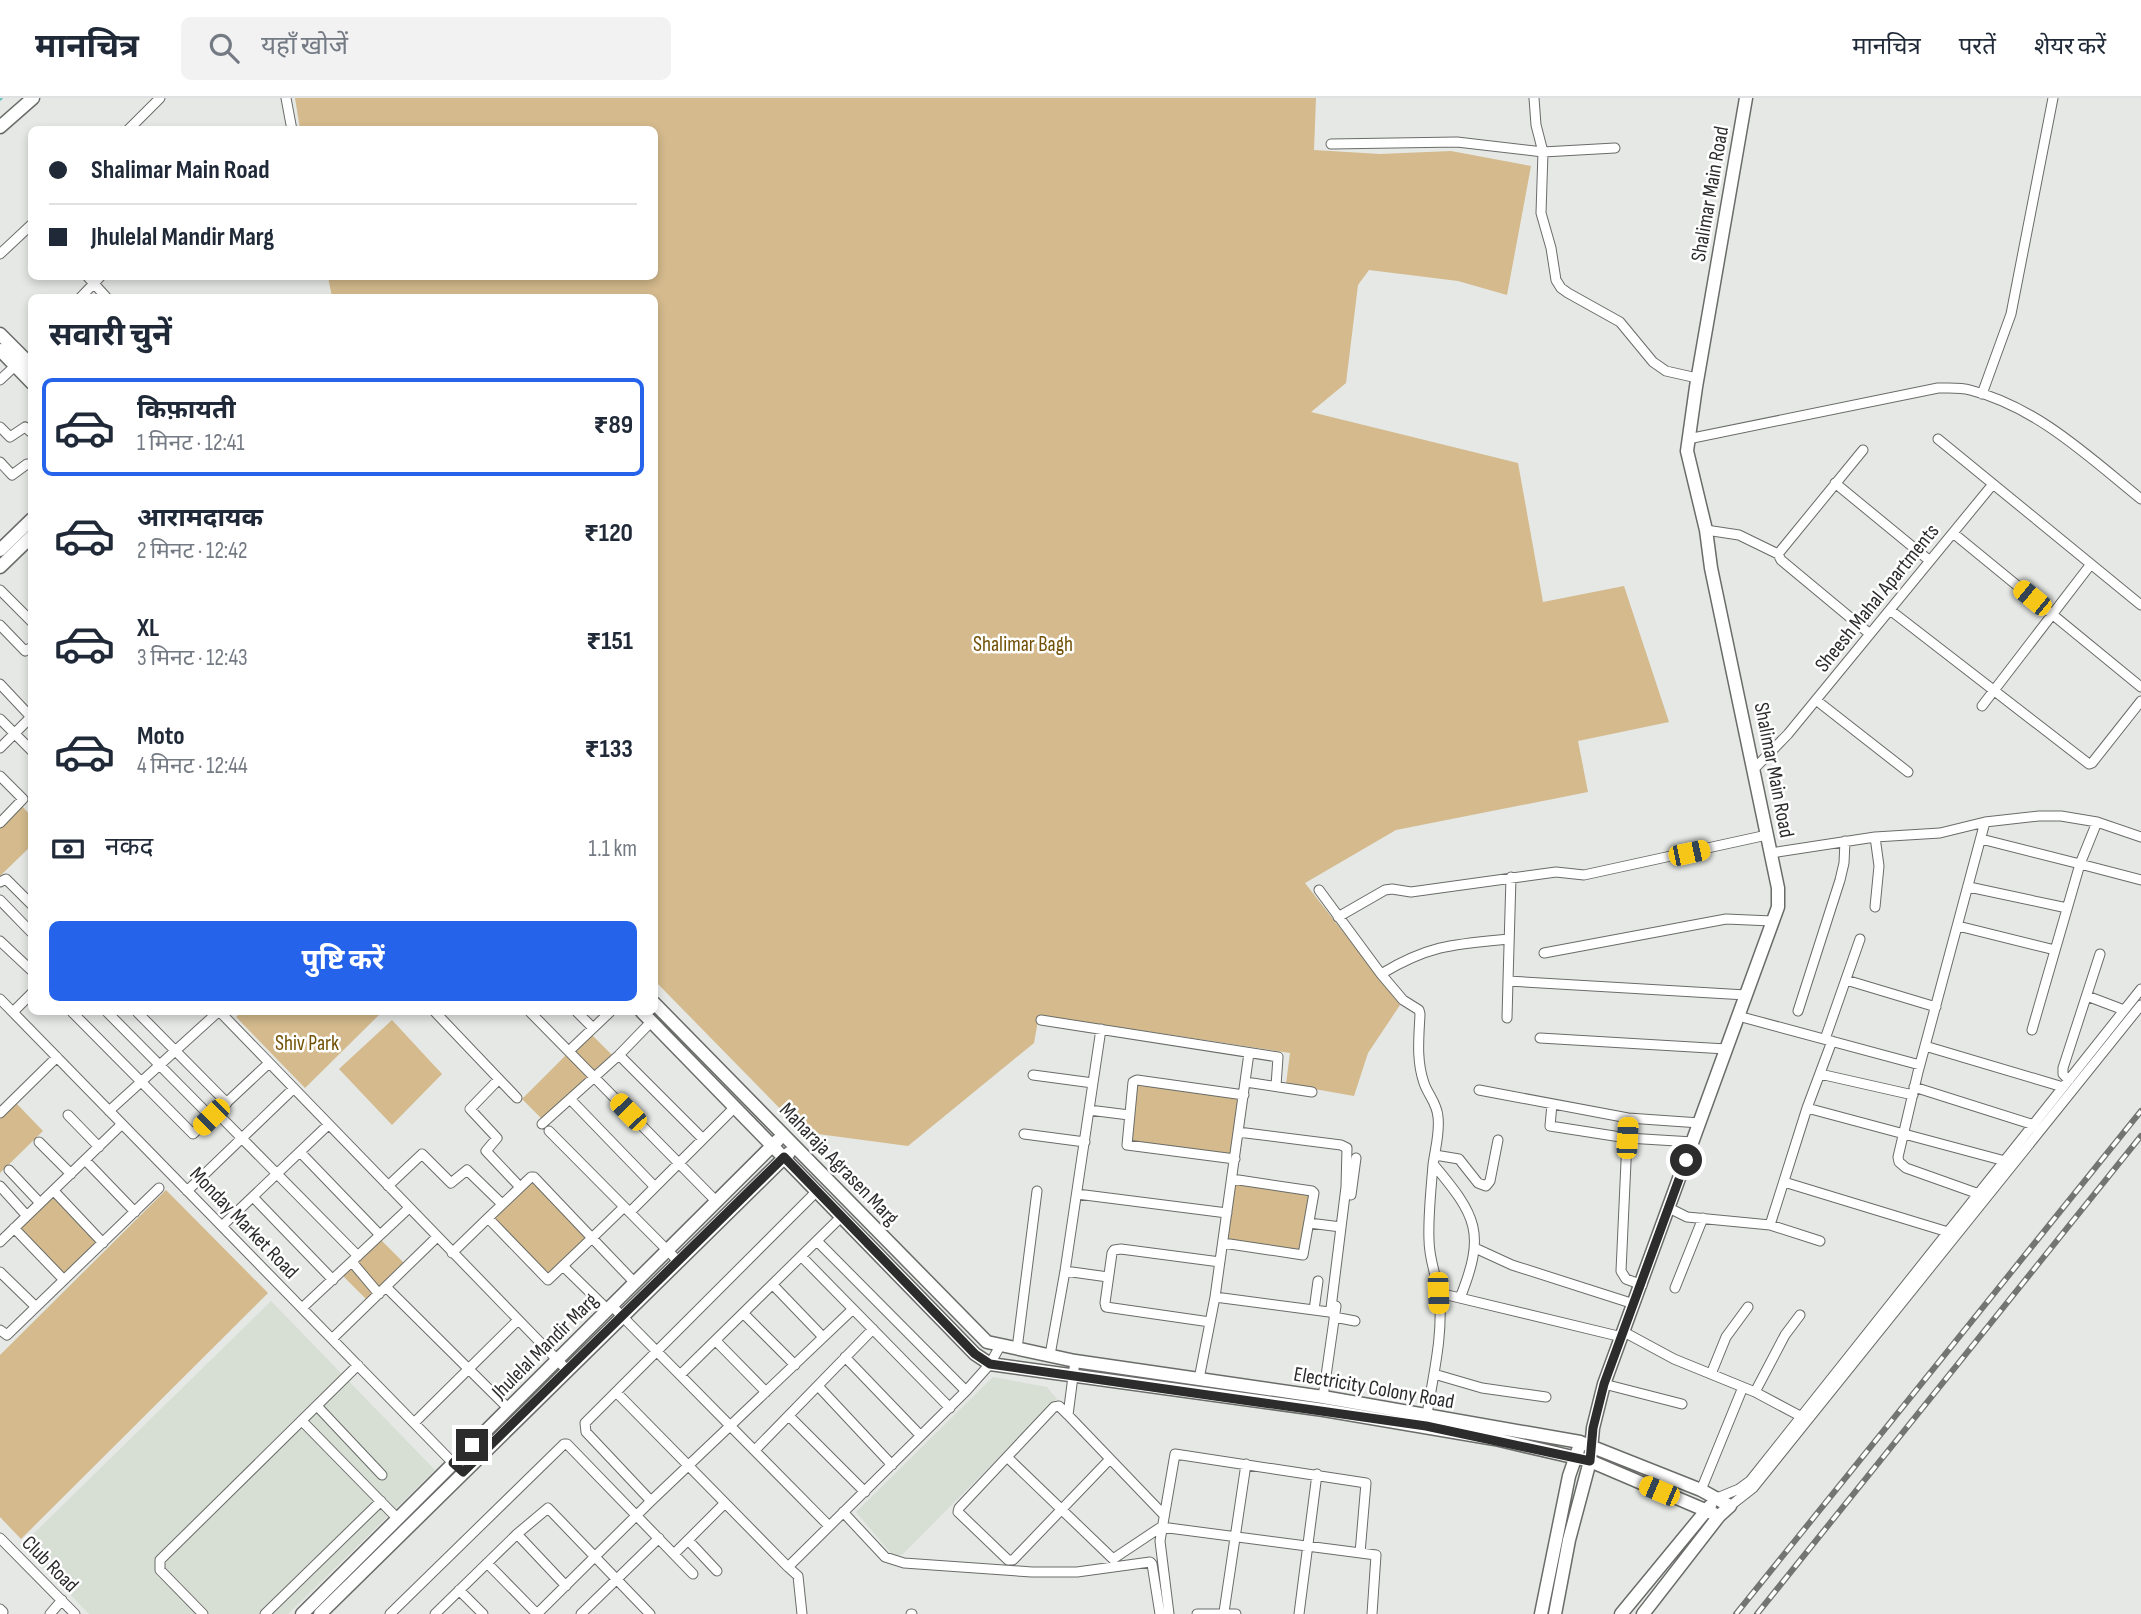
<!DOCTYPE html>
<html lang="hi">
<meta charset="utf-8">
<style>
body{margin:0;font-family:"Sofia Sans Condensed","Noto Sans Devanagari",sans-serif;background:#f2f2f3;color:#1f2937;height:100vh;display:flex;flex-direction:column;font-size:26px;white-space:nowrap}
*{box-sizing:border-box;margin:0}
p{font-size:23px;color:#747a83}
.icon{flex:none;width:38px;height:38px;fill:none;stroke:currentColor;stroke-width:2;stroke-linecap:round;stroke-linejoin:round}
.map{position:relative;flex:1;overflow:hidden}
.side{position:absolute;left:28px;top:196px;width:630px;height:721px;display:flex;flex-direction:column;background:#fff;border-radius:10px;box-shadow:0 4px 10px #0003}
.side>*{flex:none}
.guide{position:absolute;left:28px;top:28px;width:630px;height:154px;border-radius:10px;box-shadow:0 4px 10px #0003;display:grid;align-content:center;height:154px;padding:0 21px;background:#fff}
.end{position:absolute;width:32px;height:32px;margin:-16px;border:9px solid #2b2c2b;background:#fff;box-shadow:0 0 0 4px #fff}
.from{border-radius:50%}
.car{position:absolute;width:21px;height:42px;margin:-21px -10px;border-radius:9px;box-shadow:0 0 5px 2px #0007;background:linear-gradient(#f5c518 24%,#345 0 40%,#f5c518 0 76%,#345 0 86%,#f5c518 0)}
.guide b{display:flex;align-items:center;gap:24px;height:66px;font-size:26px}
.guide b+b{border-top:2px solid #e0e1e3}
.guide i{width:18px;height:18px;background:#1f2937}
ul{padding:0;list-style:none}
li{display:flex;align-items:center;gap:21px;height:98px;margin:0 14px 10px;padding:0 7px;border:4px solid transparent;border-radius:10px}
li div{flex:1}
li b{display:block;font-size:26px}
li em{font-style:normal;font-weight:700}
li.on{border-color:#2563eb}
li>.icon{width:63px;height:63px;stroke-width:1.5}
h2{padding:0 21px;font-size:32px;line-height:84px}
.pay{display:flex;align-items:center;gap:18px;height:77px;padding:0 21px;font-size:26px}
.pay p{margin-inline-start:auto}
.cta{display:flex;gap:14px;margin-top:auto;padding:14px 21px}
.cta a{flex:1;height:80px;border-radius:10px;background:#2563eb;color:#fff;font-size:28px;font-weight:700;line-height:80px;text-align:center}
header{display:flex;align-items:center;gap:42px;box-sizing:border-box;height:98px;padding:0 35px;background:#fff;border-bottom:2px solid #e0e1e3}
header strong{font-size:33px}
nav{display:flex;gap:38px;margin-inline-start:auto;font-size:24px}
.search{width:490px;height:63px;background:#f2f2f3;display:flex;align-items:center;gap:18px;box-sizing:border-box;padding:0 24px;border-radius:10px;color:#747a83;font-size:26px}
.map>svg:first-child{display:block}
.built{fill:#d7dfd5}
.green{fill:#d4ba8d}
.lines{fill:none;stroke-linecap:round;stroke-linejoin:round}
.stream{stroke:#6bc4c0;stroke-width:3.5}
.street-casing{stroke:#696c68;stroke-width:11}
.secondary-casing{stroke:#696c68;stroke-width:15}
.street{stroke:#fff;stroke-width:9}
.secondary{stroke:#fff;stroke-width:12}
.rail-casing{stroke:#737573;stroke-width:6}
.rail{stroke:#fff;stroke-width:3.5;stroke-dasharray:10;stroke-linecap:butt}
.route{stroke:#2b2c2b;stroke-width:9}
.labels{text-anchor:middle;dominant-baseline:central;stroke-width:5;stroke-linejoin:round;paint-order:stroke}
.street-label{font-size:21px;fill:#2b2c2b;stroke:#fff}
.park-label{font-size:21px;fill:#715004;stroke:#fff}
</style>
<header>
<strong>मानचित्र</strong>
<div class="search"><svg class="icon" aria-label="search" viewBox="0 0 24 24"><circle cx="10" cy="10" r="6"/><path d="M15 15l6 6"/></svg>यहाँ खोजें</div>
<nav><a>मानचित्र</a><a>परतें</a><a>शेयर करें</a></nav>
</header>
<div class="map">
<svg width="2141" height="1516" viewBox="0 0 2141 1516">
<rect width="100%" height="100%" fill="#e5e8e4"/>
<!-- built -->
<path class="built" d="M 271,1203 L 435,1372 L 288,1516 L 89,1516 L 22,1447 Z
M 993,1279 L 1047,1289 L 1057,1301 L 903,1456 L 894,1459 L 856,1414 Z"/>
<!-- green -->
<path class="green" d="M 295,0 L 1316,0 L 1314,52 L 1380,56 L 1451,53 L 1531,68 L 1507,197 L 1458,183 L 1369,172 L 1358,187 L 1346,285 L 1311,314 L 1518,365 L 1543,504 L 1624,488 L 1669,624 L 1578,643 L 1588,694 L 1396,732 L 1305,785 L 1400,907 L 1368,955 L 1354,998 L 1286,986 L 1290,955 L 1039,917 L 1034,945 L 908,1048 L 803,1034 L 655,883 L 654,200 L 332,199 L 328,179 L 654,178 L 654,32 L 300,31 Z
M 22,708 L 31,718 L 31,748 L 0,778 L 0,729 Z
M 241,914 L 382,914 L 305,990 L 236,919 Z
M 392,922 L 442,976 L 392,1027 L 339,971 Z
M 589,934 L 616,961 L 548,1027 L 522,1001 Z
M 1136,985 L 1240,999 L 1232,1058 L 1129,1044 Z
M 16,1005 L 43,1033 L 0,1075 L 0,1021 Z
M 531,1082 L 587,1141 L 549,1178 L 493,1120 Z
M 1235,1085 L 1310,1096 L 1302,1153 L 1227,1142 Z
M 166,1092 L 268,1195 L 21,1441 L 0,1419 L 0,1257 Z
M 53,1098 L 98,1145 L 64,1178 L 19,1130 Z
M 380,1141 L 405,1166 L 368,1203 L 343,1178 Z"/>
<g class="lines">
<!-- stream -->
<path class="stream" d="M 0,1 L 1,0"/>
<!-- street casing -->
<g class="street-casing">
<path id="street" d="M 286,0 L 292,32
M 1534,0 L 1536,27 L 1543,54 L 1541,115 L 1551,150 L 1556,182 L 1561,190 L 1568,195 L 1620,224 L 1653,264 L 1666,273 L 1697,280
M 128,32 L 160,0
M 1331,46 L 1457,44 L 1543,54 L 1615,50
M 0,156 L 32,126
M 87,178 L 107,200
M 80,200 L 101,178
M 0,282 L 15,268
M 1982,296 L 2011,216 L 2053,0
M 0,329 L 10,339 L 25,329 L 32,335
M 1688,341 L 1938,290 C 1949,290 1960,289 1970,292 C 2037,309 2089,359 2141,401
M 1938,341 L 2141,507
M 1863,352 L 1778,456 L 1781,462 L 1870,536
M 0,364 L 12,377 L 27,366 L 32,368
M 1835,385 L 1930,463
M 1706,432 L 1739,437 L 1778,456
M 1953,435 L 2141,589
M 0,492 L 32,524
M 1890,512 L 2089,666 L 2092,665 L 2141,603
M 0,527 L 25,553 L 32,549
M 0,586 L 31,619 L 0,650
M 1816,602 L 1908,674
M 1982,608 L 2091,466
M 0,621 L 32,653
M 1754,671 L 1788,636 L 1993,386
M 0,678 L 23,701 L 0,725
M 2097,724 L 2080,766 L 2141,782
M 1981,741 L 2080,766 L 2032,932
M 1771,755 L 1875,739 L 1940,735 L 1985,724 L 2039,718 L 2061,718 L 2097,724 L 2141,739
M 1511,779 L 1508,883 L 1746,897
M 0,784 L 6,781 L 32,807
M 1969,789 L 2067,810
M 1319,792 L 1381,876 L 1403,902 L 1419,912 L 1420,916 C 1419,939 1416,962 1424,985 C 1428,997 1437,1005 1438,1019 C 1440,1035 1435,1051 1433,1067 C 1431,1092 1428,1118 1429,1142 C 1429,1161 1436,1177 1439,1195 C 1444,1238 1432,1281 1426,1323
M 0,802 L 32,835
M 1875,809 L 1879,768 L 1875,739
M 1338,819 L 1385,792 L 1392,791 L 1411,794 L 1556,774 L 1584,777 L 1767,737
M 1958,828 L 2055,852
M 0,843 L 32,873
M 1544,855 L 1726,821 L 1772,823
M 1381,876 C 1429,847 1454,846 1509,841
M 1846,882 L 1936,909
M 2087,898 L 2124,912
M 0,901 L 456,1368
M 1798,913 L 1840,782 L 1844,765 L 1845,743
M 13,914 L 32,895
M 72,914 L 193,1036 L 269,965
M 107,914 L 211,1019
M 137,914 L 227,1005
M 220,914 L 567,1272
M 435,914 L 517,1000
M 530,914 L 716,1103
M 577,914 L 593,930
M 1738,918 L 1920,967
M 1507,920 L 1508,883
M 1041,922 L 1278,959 L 1276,988
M 1540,940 L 1726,951
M 1825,941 L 1860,841
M 1925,948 L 2063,989
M 569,953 L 610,914
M 619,957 L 703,1041
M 1820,976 L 1913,997
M 1033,977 L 1093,985
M 499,981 L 470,1011 L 497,1040 L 486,1053 L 520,1089
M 2069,982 L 2063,976 L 2063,970 L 2100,856
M 1246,984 L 1312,994
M 1914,989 L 2034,1027
M 1479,992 L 1628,1020 L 1700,1025
M 570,1001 L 655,1089
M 1552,1006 L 1550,1028 L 1627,1040 L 1693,1044
M 1807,1010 L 2005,1063
M 1089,1012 L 1129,1017
M 109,1013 L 218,914
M 216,1014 L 358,1158
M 0,1015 L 57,959
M 68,1017 L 99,1049
M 1628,1020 L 1621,1173 L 1626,1181 L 1642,1187
M 542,1026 L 619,957 L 652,923
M 549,1033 L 678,1163
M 1024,1036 L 1085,1044
M 39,1044 L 71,1076
M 300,1054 L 380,1137
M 1435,1057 L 1459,1061 L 1478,1085 L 1486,1088 L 1490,1083 L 1498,1042
M 1235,1061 L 1127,1047 L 1133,984 L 1137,982 L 1244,997
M 85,1062 L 135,1114
M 1433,1066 C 1477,1118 1486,1135 1460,1200
M 9,1072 L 40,1105
M 531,1079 L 534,1079 L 592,1140 L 548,1182 L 488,1120 Z
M 1784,1084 L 1948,1134
M 0,1088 L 27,1118
M 388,1088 L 422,1056 L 451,1085 L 467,1072 L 502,1106
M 54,1093 L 103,1145
M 187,1093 L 293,991
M 1077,1096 L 1227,1115
M 1979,1096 L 1906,1070 L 1899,1064 L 1898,1059 L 1918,974 L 1985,724
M 1351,1097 L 1356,1060
M 253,1099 L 333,1182
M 624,1109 L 592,1140 L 635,1185
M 1669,1110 L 1687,1119 L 1770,1127 L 1820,1143
M 630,1114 L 735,1009
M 1309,1125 L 1341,1129
M 1770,1127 L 1807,1010 L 1832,943
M 222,1128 L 328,1027
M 14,1130 L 64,1182
M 817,1143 L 966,1293
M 0,1144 L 122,1026
M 1223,1145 L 1303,1157 L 1314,1095 L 1312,1093 L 1232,1081
M 1475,1150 L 1512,1167 L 1634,1206
M 452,1155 L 488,1120
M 802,1159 L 950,1310
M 352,1164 L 379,1196
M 563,1168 L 608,1212
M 1065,1173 L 1108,1179
M 0,1174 L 36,1209
M 773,1187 L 823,1239
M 386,1189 L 509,1311
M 1675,1190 L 1703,1120
M 1439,1195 L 1622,1239
M 1215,1199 L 1329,1214 L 1331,1210 L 1346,1089 L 1347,1050 L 1341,1047 L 1238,1034
M 612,1208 L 829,1428
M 302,1210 L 409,1110
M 1314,1212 L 1318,1183
M 744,1216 L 795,1267
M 1334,1219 L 1355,1223
M 1210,1224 L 1106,1209 L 1105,1205 L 1112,1155 L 1114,1152 L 1121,1151 L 1220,1164
M 0,1232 L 7,1237 L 159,1090
M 1624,1234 L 1674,1261 L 1755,1294 L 1785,1237 L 1800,1217
M 332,1241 L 437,1139
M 716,1243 L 766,1294
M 1017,1251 L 1037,1093
M 1050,1257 L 1065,1173 L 1101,931
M 845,1259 L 920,1337
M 1075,1263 L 1068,1317 L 1163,1416
M 1434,1276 L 1482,1290 L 1546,1299
M 1711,1276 L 1726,1239 L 1748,1209
M 680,1277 L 842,1118
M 1199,1281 L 1215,1199 L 1249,955
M 1604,1286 L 1682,1306
M 818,1288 L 892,1367
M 616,1294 L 788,1469 L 966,1293 L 990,1266 L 1000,1248
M 1755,1294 L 1802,1319
M 1323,1299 L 1336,1208
M 317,1308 L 382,1377
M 1068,1317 L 1059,1308 L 1054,1309 L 959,1410 L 958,1414 L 1008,1462 L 1013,1462 L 1110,1361
M 789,1318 L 865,1394
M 302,1323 L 398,1421
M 414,1325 L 518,1222
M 755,1352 L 873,1231
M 1007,1359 L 1113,1461 L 1161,1429 L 1376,1457 L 1372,1516
M 1701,1392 L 1743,1289
M 1717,1400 L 1739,1391 L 1750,1383 L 2141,891
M 651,1403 L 586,1334 L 585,1325 L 817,1093
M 1730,1408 L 1753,1390 L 2141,907
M 843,1414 L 885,1459 L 904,1465 L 1032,1474 L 1077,1474 L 1150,1464 L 1152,1466 L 1160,1516
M 517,1436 L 566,1488
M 0,1440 L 75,1516
M 688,1442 L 717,1473
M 674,1456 L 725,1405
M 487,1465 L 537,1516
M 788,1469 L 798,1478 L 802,1516
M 459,1492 L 483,1516
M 0,1511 L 3,1514
M 1224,1514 L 1246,1366
M 50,1516 L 62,1502
M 203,1516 L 160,1472 L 160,1462 L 358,1267
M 265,1516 L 381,1403
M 390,1516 L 564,1346 L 567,1346 L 693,1476
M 435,1516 L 517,1436 L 548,1410 L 650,1516
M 537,1516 L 651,1403 L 853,1211
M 581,1516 L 659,1440
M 911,1516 L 912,1516
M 1169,1516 L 1160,1443 L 1175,1356 L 1366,1385 L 1360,1455
M 1197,1516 L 1236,1516
M 1299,1516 L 1317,1376"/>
</g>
<!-- secondary casing -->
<g class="secondary-casing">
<path id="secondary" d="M 0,29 L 33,0
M 0,236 L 32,268
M 0,252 L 32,285
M 0,452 L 32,421
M 0,469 L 32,438
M 654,905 L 987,1244 L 1075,1263 L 1323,1299 L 1580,1344 L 1701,1392 L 1730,1408 L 1719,1418 L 1643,1516
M 642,914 L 975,1256 L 990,1266 L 1324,1312 L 1495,1341 L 1590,1363 L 1719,1418
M 302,1516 L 778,1042
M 320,1516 L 789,1055
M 1541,1516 L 1569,1378 L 1578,1352
M 1555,1516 L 1569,1442 L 1590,1363 L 1593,1330 L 1604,1286 L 1778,809 L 1778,790 L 1711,470 L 1706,432 L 1687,353 L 1696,289 L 1746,0
M 1621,1516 L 1710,1408"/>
</g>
<!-- street -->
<use href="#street" class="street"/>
<!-- secondary -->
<use href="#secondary" class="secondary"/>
<!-- rail casing -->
<g class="rail-casing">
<path id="rail" d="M 1736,1516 L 2141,1013
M 1757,1516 L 2141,1038"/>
</g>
<!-- rail -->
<use href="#rail" class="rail"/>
</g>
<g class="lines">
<!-- route -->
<path class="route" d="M 472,1347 L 453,1365 L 463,1374 L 784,1059 L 975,1256 L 990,1266 L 1426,1328 L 1590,1363 L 1593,1330 L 1604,1286 L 1686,1062"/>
</g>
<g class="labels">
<!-- street labels -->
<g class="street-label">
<text transform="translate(1710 96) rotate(-80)">Shalimar Main Road</text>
<text transform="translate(1877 500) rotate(-51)">Sheesh Mahal Apartments</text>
<text transform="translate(1774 672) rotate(79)">Shalimar Main Road</text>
<text transform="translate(839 1066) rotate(46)">Maharaja Agrasen Marg</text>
<text transform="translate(244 1125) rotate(46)">Monday Market Road</text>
<text transform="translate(545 1248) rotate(-45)">Jhulelal Mandir Marg</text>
<text transform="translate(1374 1290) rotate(10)">Electricity Colony Road</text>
<text transform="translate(50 1466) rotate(45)">Club Road</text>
</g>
<!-- park labels -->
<g class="park-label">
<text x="1023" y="546">Shalimar Bagh</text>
<text x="307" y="945">Shiv Park</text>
</g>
</g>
</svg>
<i class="end from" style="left:1686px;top:1062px"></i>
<i class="end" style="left:472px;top:1347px"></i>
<i class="car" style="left:2032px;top:500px;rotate:309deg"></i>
<i class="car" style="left:1689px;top:755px;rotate:78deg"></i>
<i class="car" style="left:628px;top:1014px;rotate:316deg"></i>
<i class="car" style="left:211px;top:1019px;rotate:225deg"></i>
<i class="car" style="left:1627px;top:1040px;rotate:3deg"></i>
<i class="car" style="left:1438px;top:1195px;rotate:178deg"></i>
<i class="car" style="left:1659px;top:1393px;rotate:293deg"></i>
<div class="guide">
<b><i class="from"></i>Shalimar Main Road</b>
<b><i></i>Jhulelal Mandir Marg</b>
</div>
<section class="side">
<h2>सवारी चुनें</h2>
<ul>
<li class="on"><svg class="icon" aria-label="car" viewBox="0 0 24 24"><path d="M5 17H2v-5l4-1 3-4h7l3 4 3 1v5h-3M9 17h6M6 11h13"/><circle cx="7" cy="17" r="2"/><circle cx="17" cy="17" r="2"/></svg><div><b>किफ़ायती</b><p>1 मिनट · 12:41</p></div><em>₹89</em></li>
<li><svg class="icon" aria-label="car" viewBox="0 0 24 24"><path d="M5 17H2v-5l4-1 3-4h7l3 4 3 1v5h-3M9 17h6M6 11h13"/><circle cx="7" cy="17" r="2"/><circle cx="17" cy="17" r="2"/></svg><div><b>आरामदायक</b><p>2 मिनट · 12:42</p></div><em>₹120</em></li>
<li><svg class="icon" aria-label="car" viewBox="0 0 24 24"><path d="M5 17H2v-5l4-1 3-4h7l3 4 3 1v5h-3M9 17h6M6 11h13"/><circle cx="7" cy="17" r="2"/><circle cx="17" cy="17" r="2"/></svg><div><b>XL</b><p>3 मिनट · 12:43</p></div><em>₹151</em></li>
<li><svg class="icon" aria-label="car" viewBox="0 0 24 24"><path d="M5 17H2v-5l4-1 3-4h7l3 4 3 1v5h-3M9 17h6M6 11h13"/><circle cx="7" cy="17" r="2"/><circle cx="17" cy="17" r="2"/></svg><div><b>Moto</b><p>4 मिनट · 12:44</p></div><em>₹133</em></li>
</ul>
<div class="pay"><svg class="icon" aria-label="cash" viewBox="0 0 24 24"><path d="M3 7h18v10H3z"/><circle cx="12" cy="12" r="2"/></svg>नकद<p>1.1 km</p></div>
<div class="cta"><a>पुष्टि करें</a></div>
</section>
</div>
